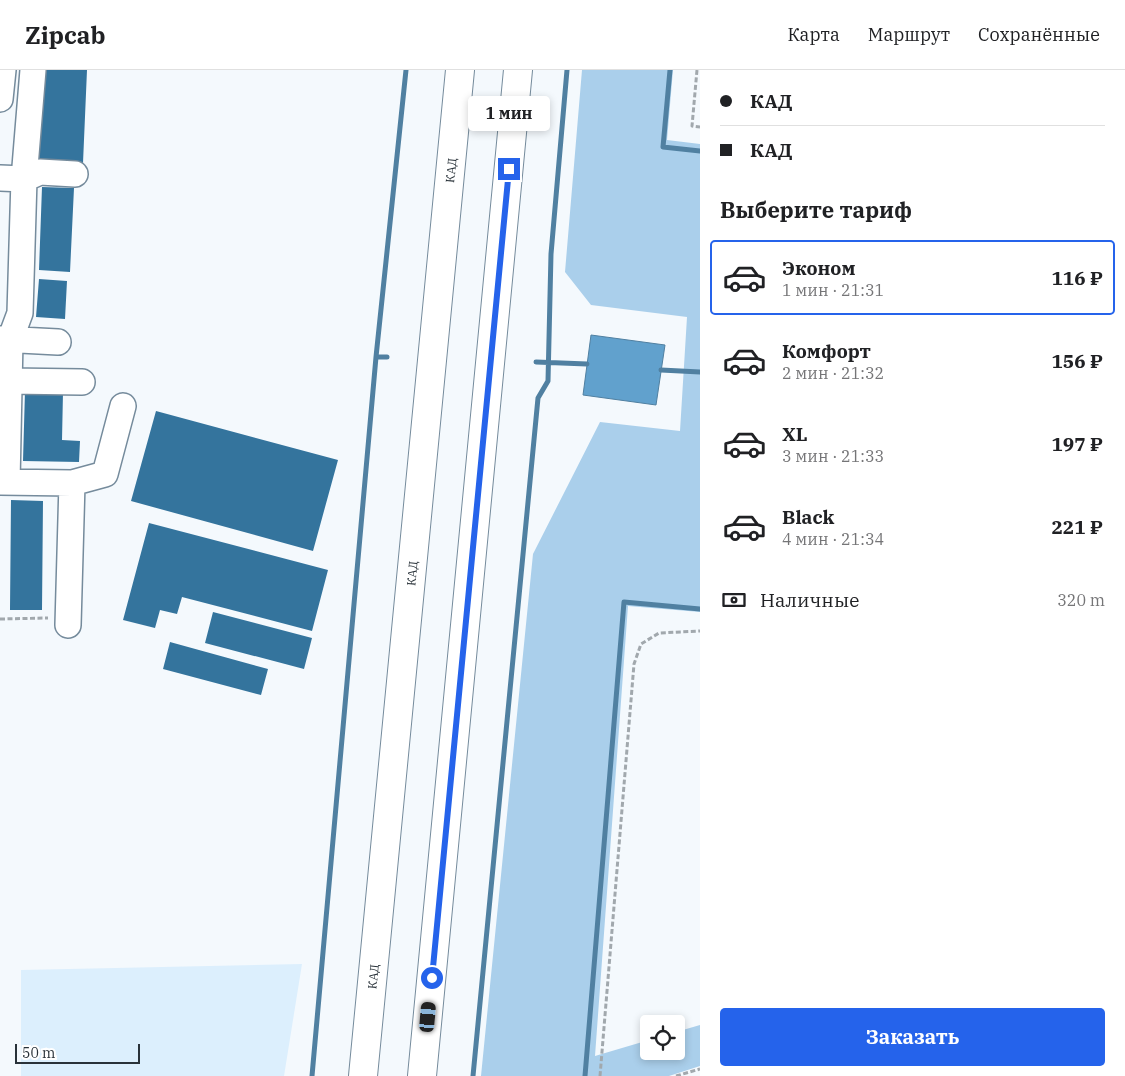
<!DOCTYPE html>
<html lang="ru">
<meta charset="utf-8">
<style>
body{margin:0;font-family:"IBM Plex Serif",serif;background:#f2f2f2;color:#202124;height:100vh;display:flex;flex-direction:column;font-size:19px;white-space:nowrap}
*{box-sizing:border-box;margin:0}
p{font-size:16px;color:#757577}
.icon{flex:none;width:28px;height:28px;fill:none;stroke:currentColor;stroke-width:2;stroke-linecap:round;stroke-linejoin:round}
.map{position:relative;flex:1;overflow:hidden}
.panel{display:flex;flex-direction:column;background:#fff;width:425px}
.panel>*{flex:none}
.hud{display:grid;align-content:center;height:110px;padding:0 20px;background:#fff}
.buttons{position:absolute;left:640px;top:945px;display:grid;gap:10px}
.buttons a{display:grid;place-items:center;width:45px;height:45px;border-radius:5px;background:#fff;box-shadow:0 2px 8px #0003;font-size:25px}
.scale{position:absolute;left:15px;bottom:12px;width:125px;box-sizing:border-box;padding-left:5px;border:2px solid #293239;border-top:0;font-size:14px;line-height:18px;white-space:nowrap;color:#293239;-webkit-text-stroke:4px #fff;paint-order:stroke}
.end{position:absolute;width:22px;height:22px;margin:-11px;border:6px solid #2563eb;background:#fff;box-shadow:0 0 0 2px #fff}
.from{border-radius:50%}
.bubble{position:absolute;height:35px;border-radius:5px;background:#fff;box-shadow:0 2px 8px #0003;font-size:16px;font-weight:800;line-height:35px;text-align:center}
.car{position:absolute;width:15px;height:30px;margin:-15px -8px;border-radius:6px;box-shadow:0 0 4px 1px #0007;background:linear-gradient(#222 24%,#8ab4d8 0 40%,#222 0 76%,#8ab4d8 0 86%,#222 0)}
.hud b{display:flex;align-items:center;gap:18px;height:48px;font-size:19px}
.hud b+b{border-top:1px solid #e0e0e0}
.hud i{width:12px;height:12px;background:#202124}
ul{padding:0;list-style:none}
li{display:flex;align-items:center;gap:15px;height:75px;margin:0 10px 8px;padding:0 10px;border:2px solid transparent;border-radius:5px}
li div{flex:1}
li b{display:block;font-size:19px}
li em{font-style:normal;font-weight:800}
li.selected{border-color:#2563eb}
li>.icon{width:45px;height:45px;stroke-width:1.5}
h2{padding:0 20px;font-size:22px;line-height:60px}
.pay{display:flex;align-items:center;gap:12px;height:55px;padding:0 20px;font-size:19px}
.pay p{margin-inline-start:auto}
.action{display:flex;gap:10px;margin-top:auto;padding:10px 20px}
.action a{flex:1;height:58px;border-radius:5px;background:#2563eb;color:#fff;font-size:20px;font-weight:800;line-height:58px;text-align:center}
header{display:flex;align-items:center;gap:30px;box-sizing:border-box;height:70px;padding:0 25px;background:#fff;border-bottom:1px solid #e0e0e0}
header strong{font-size:24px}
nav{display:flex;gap:28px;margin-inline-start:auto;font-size:18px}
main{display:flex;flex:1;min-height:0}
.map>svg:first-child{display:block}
.built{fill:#dceffd}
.green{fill:#aacfeb}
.water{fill:#61a1cd;stroke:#5080a1}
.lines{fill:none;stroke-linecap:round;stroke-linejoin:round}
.stream{stroke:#5080a1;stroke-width:5}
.building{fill:#34749d}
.minor-casing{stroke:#758b9c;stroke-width:28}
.highway-casing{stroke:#758b9c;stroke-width:30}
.path{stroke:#a1a8ad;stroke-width:3;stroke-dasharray:5 2.5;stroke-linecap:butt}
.minor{stroke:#fff;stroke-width:25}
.highway{stroke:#fff;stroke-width:28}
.route{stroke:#2563eb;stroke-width:6}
.labels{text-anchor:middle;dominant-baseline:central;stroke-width:5;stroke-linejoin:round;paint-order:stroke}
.street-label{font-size:12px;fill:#293239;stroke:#fff}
</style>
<header>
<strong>Zipcab</strong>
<nav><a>Карта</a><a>Маршрут</a><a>Сохранённые</a></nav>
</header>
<main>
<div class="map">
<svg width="700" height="1006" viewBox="0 0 700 1006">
<rect width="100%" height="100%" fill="#f4f9fd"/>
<!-- built -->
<path class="built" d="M 302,894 L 284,1006 L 21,1006 L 21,900 Z"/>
<!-- green -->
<path class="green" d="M 582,0 L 673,0 L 667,70 L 700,74 L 700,542 L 628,536 L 595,986 L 649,970 L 649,981 L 676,981 L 676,962 L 700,955 L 700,996 L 669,1006 L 481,1006 L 533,484 L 600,352 L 680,361 L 687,247 L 591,235 L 565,202 Z"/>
<!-- water -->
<path class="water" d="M 591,265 L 665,275 L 656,335 L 583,325 Z"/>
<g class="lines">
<!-- stream -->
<path class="stream" d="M 670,0 L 663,77 L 700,81
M 376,287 L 387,287
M 536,292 L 587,294
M 661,300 L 700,302
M 312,1006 L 376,287 L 406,0
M 473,1006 L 538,328 L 548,311 L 551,184 L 567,0
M 585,1006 L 624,532 L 700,539"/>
</g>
<!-- building -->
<path class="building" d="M 40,0 L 87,0 L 83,93 L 36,91 Z
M 42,117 L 74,118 L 70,202 L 39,200 Z
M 39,209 L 67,211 L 65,249 L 36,247 Z
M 25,321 L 63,322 L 62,370 L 80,371 L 79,392 L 23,391 Z
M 156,341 L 338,390 L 313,481 L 131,431 Z
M 11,430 L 43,431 L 42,540 L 10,540 Z
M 149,453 L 328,500 L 312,561 L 182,527 L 177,544 L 160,540 L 155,558 L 123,550 Z
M 213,542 L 312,568 L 304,599 L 205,573 Z
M 170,572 L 268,599 L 261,625 L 163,599 Z"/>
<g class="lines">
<!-- minor casing -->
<g class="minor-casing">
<path id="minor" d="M 0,29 L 3,0
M 0,108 L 24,109 L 40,102 L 75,104
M 0,269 L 58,272
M 9,311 L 82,312
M 0,412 L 72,413
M 7,412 L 10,270 L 20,243 L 24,109 L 33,0
M 68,555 L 72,413 L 105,404 L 123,336"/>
</g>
<!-- highway casing -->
<g class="highway-casing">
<g id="highway">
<path id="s1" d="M 363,1006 L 460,0"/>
<path d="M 422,1006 L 518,0"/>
</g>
</g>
<!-- path -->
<path class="path" d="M 697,0 L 692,56 L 700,57
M 0,549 L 48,548
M 600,1006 L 634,594 L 641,574 L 659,563 L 700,561
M 676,1006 L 700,999"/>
<!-- minor -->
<use href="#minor" class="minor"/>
<!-- highway -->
<use href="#highway" class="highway"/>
</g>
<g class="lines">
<!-- route -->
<path class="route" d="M 432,908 L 509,99"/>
</g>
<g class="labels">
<!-- street labels -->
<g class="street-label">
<text stroke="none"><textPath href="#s1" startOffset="910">КАД</textPath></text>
<text stroke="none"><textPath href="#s1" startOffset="505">КАД</textPath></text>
<text stroke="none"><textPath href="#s1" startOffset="100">КАД</textPath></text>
</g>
</g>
</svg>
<div class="buttons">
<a><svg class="icon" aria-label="locate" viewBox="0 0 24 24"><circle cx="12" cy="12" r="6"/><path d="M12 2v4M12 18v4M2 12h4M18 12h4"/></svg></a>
</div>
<div class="scale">50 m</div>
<i class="end from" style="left:432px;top:908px"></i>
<i class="end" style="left:509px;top:99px"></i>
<div class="bubble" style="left:468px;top:26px;width:82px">1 мин</div>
<i class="car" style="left:428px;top:947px;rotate:5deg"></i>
</div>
<section class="panel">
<div class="hud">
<b><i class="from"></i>КАД</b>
<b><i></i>КАД</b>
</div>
<h2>Выберите тариф</h2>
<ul>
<li class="selected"><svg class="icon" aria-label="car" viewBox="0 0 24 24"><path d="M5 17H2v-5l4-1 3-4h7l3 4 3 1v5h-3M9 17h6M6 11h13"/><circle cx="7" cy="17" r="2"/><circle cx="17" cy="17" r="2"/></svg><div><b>Эконом</b><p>1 мин · 21:31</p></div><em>116 ₽</em></li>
<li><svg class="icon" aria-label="car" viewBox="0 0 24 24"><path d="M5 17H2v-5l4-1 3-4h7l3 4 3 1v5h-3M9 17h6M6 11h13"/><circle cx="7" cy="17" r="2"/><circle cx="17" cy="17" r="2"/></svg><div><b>Комфорт</b><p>2 мин · 21:32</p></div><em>156 ₽</em></li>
<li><svg class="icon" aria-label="car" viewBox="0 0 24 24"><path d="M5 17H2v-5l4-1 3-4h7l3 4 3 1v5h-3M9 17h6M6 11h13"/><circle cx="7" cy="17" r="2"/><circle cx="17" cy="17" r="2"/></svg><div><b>XL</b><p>3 мин · 21:33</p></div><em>197 ₽</em></li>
<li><svg class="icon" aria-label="car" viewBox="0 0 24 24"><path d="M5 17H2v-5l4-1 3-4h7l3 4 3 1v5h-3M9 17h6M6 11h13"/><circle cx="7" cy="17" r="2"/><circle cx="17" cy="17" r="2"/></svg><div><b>Black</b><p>4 мин · 21:34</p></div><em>221 ₽</em></li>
</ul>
<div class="pay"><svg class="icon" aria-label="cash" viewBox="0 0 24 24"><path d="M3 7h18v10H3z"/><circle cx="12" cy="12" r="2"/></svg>Наличные<p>320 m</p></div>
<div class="action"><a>Заказать</a></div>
</section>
</main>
